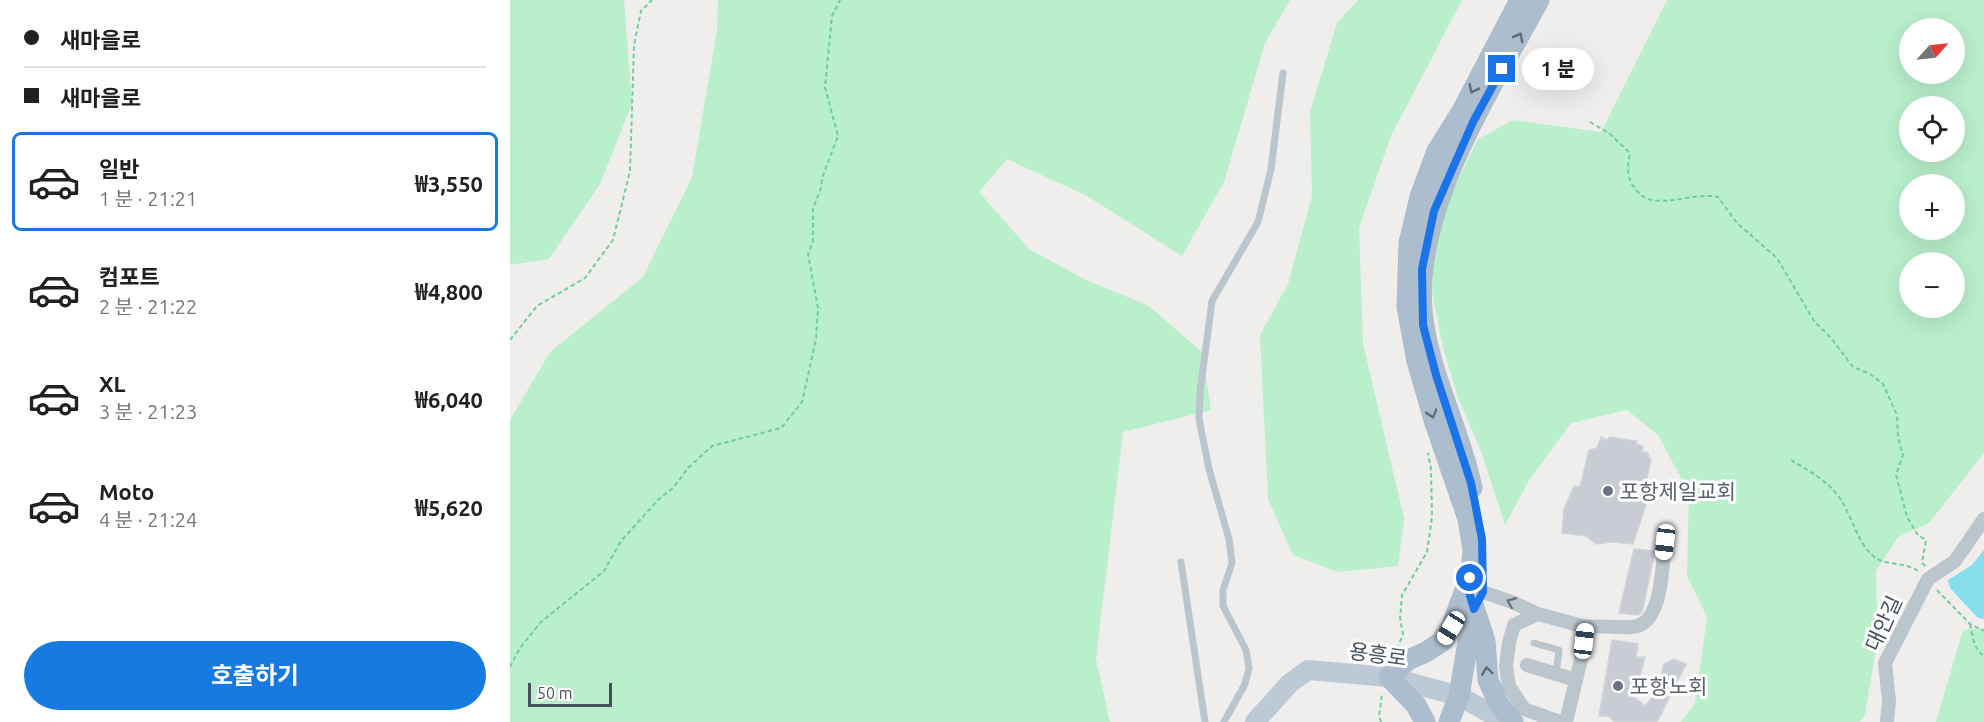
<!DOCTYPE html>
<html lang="ko">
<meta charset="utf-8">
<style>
body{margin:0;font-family:Ubuntu,"Noto Sans KR",sans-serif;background:#f2f2f2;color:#202124;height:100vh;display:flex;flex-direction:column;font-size:22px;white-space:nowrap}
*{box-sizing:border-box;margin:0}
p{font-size:20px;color:#757577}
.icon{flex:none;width:33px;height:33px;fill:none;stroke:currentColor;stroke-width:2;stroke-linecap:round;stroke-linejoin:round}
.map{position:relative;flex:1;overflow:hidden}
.drawer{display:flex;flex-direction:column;background:#fff;width:510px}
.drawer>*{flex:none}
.banner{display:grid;align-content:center;height:132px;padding:0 24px;background:#fff}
.needle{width:39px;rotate:63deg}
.fabs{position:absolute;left:1389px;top:18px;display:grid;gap:12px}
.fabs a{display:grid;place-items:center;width:66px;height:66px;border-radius:50%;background:#fff;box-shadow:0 6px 24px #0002;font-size:30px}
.scale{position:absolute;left:18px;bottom:15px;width:84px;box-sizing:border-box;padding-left:6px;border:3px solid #45515a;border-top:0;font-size:16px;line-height:21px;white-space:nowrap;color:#45515a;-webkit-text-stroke:4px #fff;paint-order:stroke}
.end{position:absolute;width:27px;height:27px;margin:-14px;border:8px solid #1a73e8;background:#fff;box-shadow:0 0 0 3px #fff}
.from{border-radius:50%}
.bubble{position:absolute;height:42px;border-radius:21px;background:#fff;box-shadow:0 6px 24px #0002;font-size:20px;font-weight:700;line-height:42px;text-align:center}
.car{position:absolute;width:18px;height:36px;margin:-18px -9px;border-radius:8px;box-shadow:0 0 4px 2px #0007;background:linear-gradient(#fff 24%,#345 0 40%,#fff 0 76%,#345 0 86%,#fff 0)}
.banner b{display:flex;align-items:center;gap:21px;height:57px;font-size:22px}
.banner b+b{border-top:2px solid #e0e0e0}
.banner i{width:15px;height:15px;background:#202124}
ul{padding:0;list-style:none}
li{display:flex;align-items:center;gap:18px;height:99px;margin:0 12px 9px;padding:0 12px;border:3px solid transparent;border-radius:9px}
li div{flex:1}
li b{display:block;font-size:22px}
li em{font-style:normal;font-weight:700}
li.selected{border-color:#167ae0}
li>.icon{width:54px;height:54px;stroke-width:1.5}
.action{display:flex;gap:12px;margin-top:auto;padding:12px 24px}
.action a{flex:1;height:69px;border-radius:36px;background:#167ae0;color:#fff;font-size:24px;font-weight:700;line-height:69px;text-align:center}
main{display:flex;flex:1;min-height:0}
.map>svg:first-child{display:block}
.green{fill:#b9efcb;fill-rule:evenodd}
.water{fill:#86ddec}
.building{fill:#c9ccd2;stroke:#d0d3d9;stroke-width:1.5}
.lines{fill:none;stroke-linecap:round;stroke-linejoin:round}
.path{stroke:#71cd9b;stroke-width:2;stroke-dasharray:4.5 3;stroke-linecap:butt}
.lane{stroke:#bbc5cc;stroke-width:7}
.street{stroke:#bbc5cc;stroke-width:14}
.secondary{stroke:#bdc9d4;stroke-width:20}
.primary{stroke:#acbecd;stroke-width:21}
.oneway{stroke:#5f6c77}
.oneway2{stroke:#68747c}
.route{stroke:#1a73e8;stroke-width:8}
.worship-dot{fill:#6b7280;stroke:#fff;stroke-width:2}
.labels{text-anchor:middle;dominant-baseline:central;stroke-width:6;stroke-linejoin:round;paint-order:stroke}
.worship-label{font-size:21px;fill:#5b616d;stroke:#fff;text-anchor:start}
.street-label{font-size:21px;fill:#45515a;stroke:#fff}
</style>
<main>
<section class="drawer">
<div class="banner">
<b><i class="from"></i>새마을로</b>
<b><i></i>새마을로</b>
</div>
<ul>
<li class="selected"><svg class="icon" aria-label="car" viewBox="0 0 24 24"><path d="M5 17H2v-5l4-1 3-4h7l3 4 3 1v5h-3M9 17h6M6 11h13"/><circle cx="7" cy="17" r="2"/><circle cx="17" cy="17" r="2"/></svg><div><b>일반</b><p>1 분 · 21:21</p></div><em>₩3,550</em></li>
<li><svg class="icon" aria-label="car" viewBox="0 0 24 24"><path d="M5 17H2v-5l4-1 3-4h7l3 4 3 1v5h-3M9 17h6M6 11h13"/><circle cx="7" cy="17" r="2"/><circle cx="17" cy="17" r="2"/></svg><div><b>컴포트</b><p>2 분 · 21:22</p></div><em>₩4,800</em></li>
<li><svg class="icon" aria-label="car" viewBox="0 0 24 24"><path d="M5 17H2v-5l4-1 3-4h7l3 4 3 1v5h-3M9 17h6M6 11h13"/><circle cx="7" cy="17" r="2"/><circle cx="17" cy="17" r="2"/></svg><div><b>XL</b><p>3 분 · 21:23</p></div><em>₩6,040</em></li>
<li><svg class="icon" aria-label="car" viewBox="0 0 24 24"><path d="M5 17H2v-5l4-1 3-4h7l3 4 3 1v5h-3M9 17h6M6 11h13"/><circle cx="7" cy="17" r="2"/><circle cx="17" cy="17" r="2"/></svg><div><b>Moto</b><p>4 분 · 21:24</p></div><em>₩5,620</em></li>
</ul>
<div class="action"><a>호출하기</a></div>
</section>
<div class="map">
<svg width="1474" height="722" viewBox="0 0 1474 722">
<rect width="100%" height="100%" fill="#f0eded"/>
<!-- green -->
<path class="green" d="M 0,0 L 114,0 L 122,104 L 90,184 L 39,259 L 0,265 Z
M 208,0 L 780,0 L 755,43 L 714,182 L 672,256 L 577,196 L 497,159 L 469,192 L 519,249 L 574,279 L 639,306 L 692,352 L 701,410 L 613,432 L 586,659 L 600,722 L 0,722 L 0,420 L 40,352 L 133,277 L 182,177 L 207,30 Z
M 848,0 L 952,0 L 881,136 L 849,228 L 853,344 L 894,518 L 888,566 L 828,572 L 783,555 L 758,499 L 750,335 L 778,284 L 802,196 L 800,112 L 827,23 Z
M 1157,0 L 1474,0 L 1474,453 L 1419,523 L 1388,537 L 1366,571 L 1368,636 L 1355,715 L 1350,722 L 1171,722 L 1185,703 L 1197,617 L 1177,576 L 1179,493 L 1148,435 L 1117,410 L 1061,423 L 1018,482 L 995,525 L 971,451 L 948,398 L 933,348 L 922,291 L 925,228 L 968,139 L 1003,120 L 1091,132 ZM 1400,28 L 1444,28 L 1444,74 L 1400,74 ZM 1400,106 L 1444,106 L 1444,152 L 1400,152 ZM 1400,184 L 1444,184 L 1444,230 L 1400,230 ZM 1400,262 L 1444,262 L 1444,308 L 1400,308 Z
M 1474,628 L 1474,722 L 1426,722 L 1453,630 Z"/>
<!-- water -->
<path class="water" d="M 1474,550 L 1474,619 L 1468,618 L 1440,588 L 1438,580 L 1462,565 Z"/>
<!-- building -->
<path class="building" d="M 1091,437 L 1097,440 L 1100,437 L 1127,441 L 1126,444 L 1133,446 L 1132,452 L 1137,452 L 1141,460 L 1133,495 L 1138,499 L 1123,544 L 1102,542 L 1086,544 L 1076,536 L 1052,533 L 1054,509 L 1064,486 L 1070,487 L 1079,450 L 1087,448 Z
M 1124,549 L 1145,551 L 1132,612 L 1128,615 L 1109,613 Z
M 1102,640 L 1128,644 L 1126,657 L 1135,657 L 1129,680 L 1123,680 L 1121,694 L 1135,706 L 1147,692 L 1154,664 L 1164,659 L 1176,664 L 1147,722 L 1104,722 L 1099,716 L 1089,716 Z"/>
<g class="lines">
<!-- path -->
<path class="path" d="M 1080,122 L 1099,133 L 1120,153 C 1117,169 1116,179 1128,192 C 1145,212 1183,191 1208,197 L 1227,223 L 1267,258 L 1304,321 L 1321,338 L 1343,367 L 1360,374 L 1373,384 L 1387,415 L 1388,437 L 1393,455 L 1386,475 L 1397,517 L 1408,535 L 1416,540 L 1412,563 L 1415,566
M 0,340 L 27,306 L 75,278 L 103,240 L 120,171 L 124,45 L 131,11 L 142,0
M 1281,460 C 1299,471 1320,482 1331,500 C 1342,517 1347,540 1361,554 C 1373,567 1395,561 1408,571
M 1427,590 L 1460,624 L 1474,631
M 1460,624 C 1463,636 1463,649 1474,656
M 887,649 L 893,634 L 890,618 L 892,595 L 917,552 L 922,517 L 921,469 L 918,453
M 0,667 L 10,648 L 31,622 L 94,571 L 111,541 L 149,499 L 164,487 L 178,468 L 202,446 L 271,428 L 292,402 L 306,339 L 308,308 L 298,254 L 303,241 L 303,209 L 311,188 L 312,178 L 328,136 L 315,87 L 322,16 L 330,0
M 871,722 L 869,716 L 872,694"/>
<!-- lane -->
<path class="lane" d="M 671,562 L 695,722
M 1024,643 L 1049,650 L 1046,674
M 714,722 L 735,684 L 739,668 L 736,650 L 713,606 L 713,590 L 722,563 L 719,539 L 699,469 L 689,419 L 690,392 L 702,301 L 748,222 L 761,169 L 773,73"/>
<!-- street -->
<path class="street" d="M 973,592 L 1002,602 L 1028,614
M 1076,627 C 1092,625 1106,628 1122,627 C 1153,626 1152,565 1155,542
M 1017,665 L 1066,680
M 1050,722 L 1014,709 L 999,686 L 996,666 L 999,643 L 1004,625 L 1028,614 L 1076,627 L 1072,655 L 1056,722
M 1377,722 L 1379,701 L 1375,663 L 1418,579 L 1445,561 L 1474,519"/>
<!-- secondary -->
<path class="secondary" d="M 745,722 L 780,683 L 798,670 L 879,677 L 949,696 L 996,722"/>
<!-- primary -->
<path class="primary" d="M 962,488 C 951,433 923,382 914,326 C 895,219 980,91 1029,0
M 915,722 L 906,705 L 879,677 L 898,660 L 916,652 L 933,641 L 941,628 L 958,582
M 939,722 L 949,696 L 963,612
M 1003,722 L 989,704 L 978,680 L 975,641 L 959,592 L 963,550 L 958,519 L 924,420 L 907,361 L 897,307 L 899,243 L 910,197 L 927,151 L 952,111 L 1010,0"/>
</g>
<!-- one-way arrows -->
<defs><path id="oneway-chevron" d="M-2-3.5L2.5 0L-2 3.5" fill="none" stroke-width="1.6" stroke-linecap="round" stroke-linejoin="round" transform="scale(1.5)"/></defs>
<g class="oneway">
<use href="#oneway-chevron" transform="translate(1009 37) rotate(-62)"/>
<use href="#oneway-chevron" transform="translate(963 89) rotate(116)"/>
<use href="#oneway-chevron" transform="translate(922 414) rotate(73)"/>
<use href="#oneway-chevron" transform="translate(977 671) rotate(-98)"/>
</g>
<use class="oneway2" href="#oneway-chevron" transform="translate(1001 602) rotate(-158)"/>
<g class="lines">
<!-- route -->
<path class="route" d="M 960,578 L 959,592 L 964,609 L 973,592 L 972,539 L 961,483 L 926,375 L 913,325 L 912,269 L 924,211 L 963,122 L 992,69"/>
</g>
<!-- markers -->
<g class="worship-dot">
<circle cx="1098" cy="491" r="6"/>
<circle cx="1108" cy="686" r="6"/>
</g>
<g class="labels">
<!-- worship labels -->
<g class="worship-label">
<text x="1110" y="491">포항제일교회</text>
<text x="1120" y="686">포항노회</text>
</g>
<!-- street labels -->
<g class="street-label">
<text transform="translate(1373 623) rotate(-65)">대안길</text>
<text transform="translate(868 654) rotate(8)">용흥로</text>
</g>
</g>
</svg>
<div class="fabs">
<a><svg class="needle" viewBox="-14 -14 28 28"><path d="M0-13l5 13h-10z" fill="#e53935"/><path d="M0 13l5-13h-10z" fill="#757577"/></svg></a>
<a><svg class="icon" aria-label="locate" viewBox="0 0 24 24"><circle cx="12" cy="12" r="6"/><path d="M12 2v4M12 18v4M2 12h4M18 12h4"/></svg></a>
<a>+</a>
<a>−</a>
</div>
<div class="scale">50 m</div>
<i class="end from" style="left:960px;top:578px"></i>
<i class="end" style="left:992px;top:69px"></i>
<div class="bubble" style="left:1012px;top:48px;width:72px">1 분</div>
<i class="car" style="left:1155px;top:542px;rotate:187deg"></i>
<i class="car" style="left:941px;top:628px;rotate:212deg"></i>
<i class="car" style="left:1074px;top:641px;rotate:7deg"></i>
</div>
</main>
